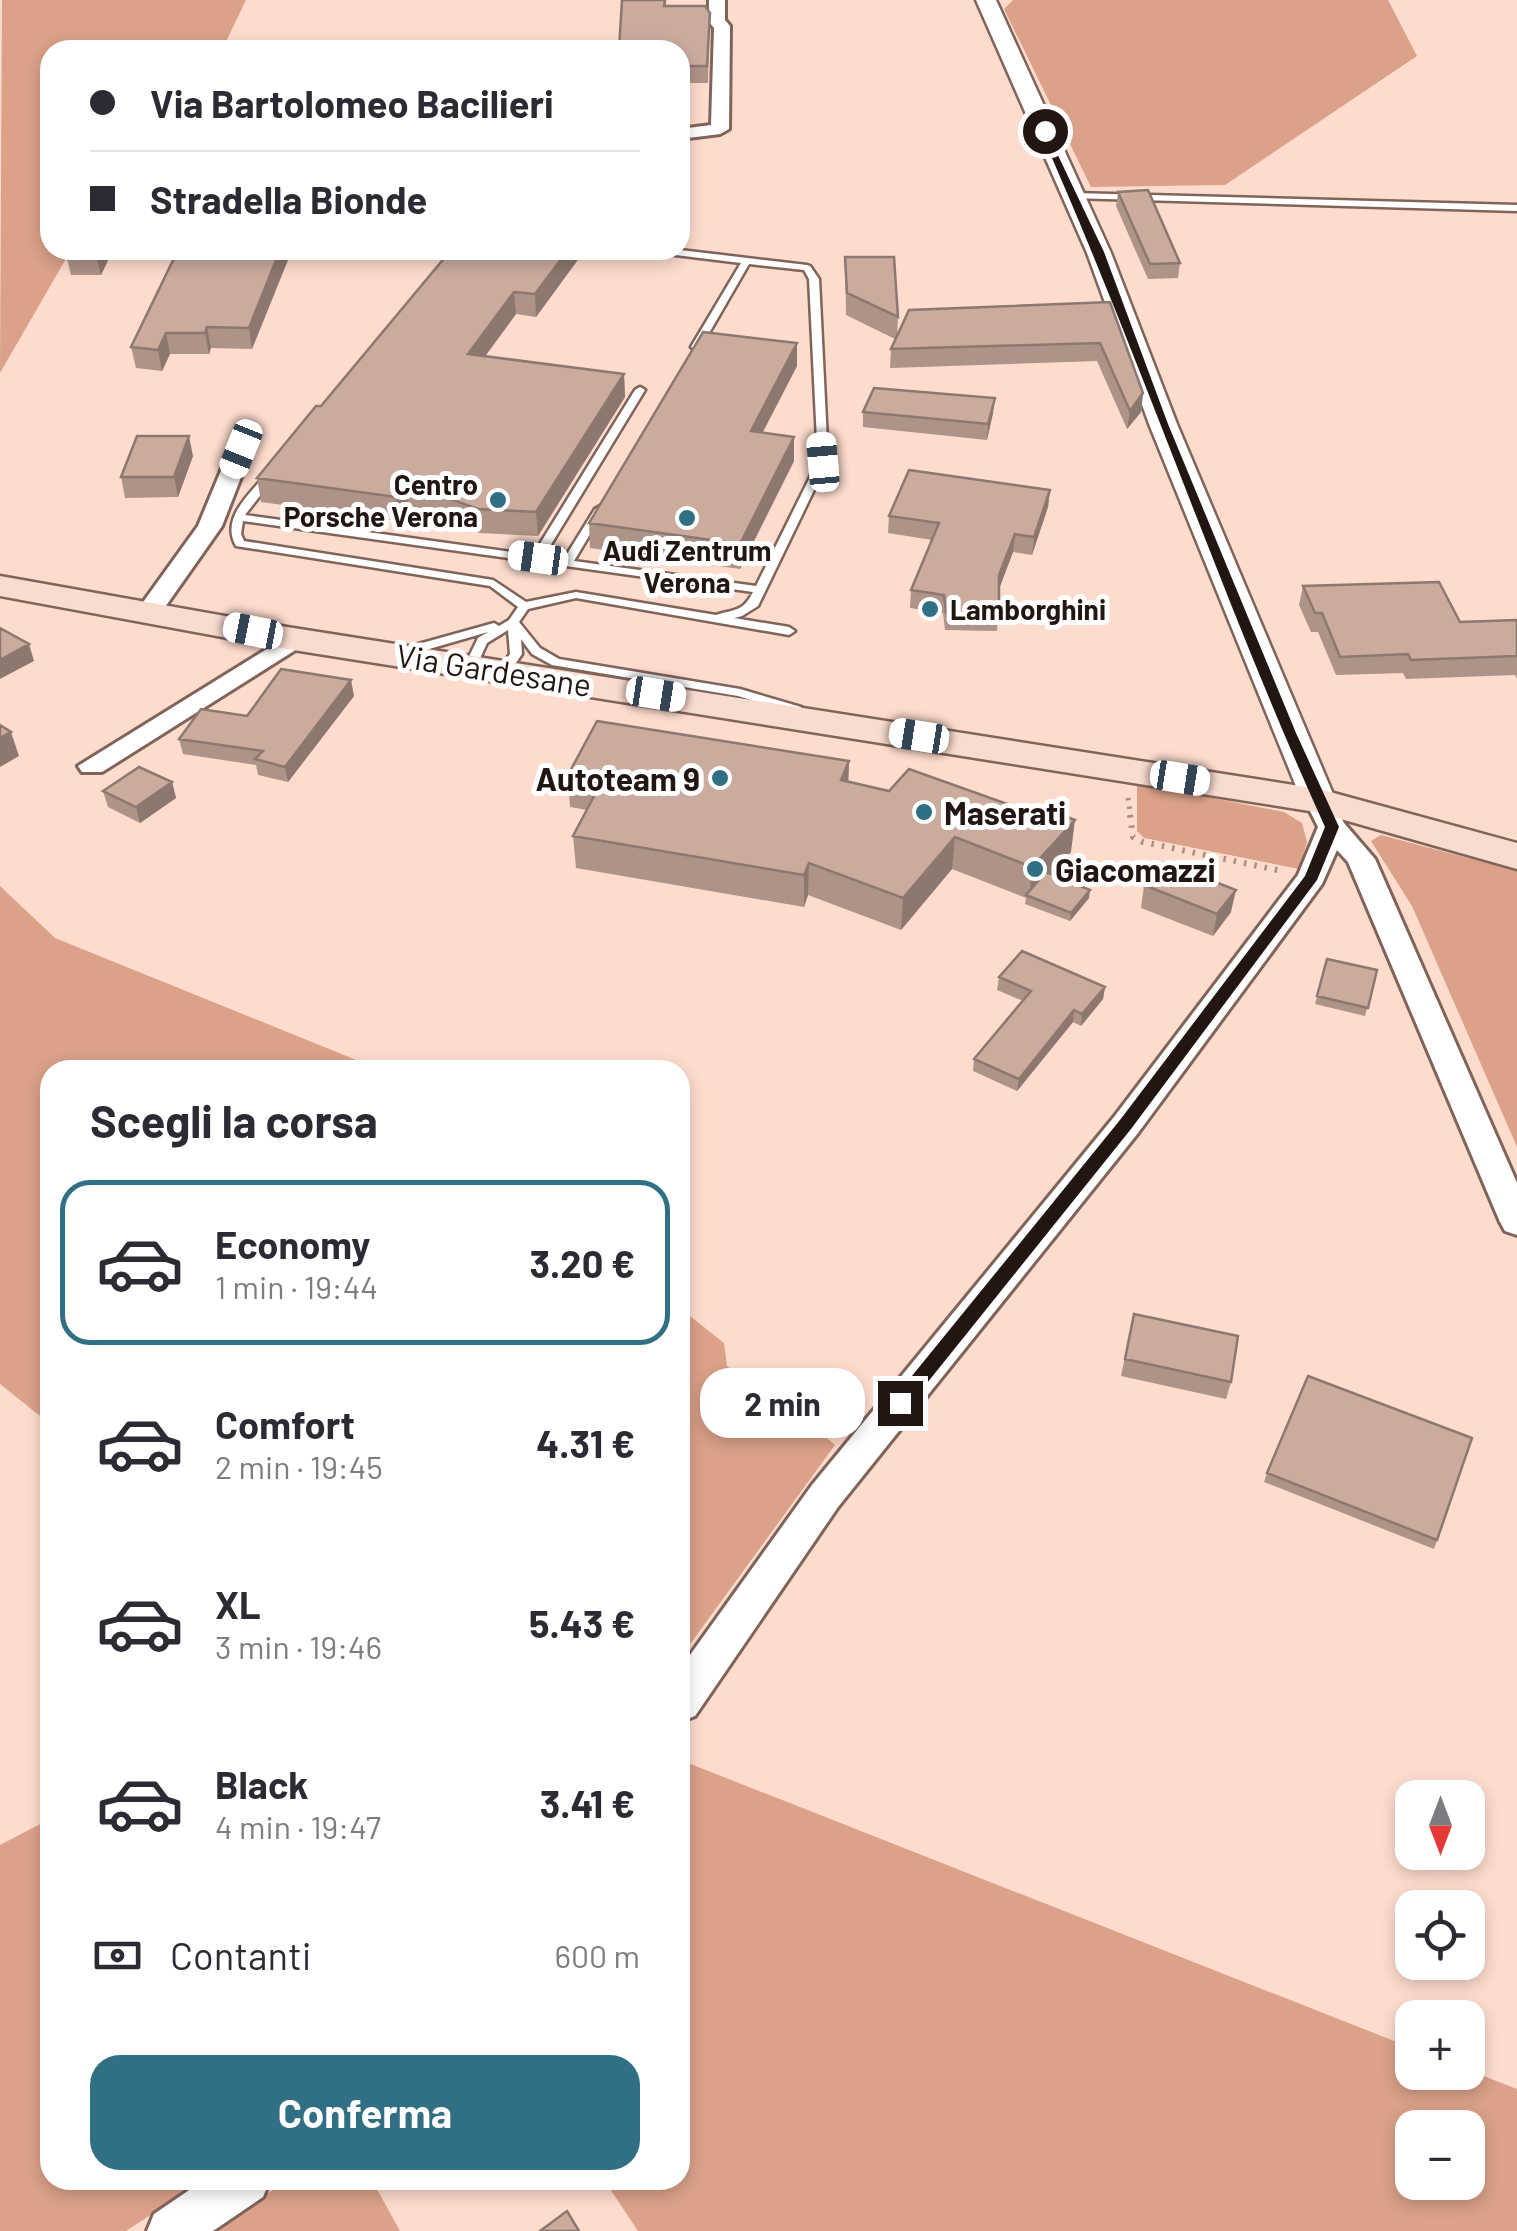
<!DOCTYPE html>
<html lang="it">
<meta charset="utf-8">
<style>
body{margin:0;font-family:Barlow,sans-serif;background:#f2f2f3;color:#2b2b33;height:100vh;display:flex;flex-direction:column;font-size:38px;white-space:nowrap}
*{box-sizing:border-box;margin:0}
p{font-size:32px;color:#7c7c81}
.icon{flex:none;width:55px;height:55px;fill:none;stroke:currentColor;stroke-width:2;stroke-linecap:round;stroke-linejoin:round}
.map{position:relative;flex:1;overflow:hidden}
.side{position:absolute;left:40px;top:1060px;width:650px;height:1130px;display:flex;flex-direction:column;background:#fff;border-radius:30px;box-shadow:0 5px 15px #0003}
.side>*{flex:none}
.guide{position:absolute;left:40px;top:40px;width:650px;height:220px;border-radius:30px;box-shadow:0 5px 15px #0003;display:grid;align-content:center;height:220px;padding:0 50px;background:#fff}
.needle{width:65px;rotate:180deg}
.buttons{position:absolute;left:1395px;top:1780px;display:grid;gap:20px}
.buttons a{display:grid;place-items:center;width:90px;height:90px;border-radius:20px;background:#fff;box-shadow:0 5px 15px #0003;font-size:50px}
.end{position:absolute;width:45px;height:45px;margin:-22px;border:12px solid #221612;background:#fff;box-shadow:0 0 0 5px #fff}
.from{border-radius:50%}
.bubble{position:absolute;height:70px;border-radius:30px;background:#fff;box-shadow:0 5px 15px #0003;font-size:32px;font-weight:700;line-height:70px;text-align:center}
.car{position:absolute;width:30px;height:60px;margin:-30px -15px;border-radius:12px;box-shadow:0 0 8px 2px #0007;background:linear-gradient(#fff 24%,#345 0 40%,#fff 0 76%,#345 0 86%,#fff 0)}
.guide b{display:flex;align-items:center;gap:35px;height:95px;font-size:38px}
.guide b+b{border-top:2px solid #e1e1e2}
.guide i{width:25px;height:25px;background:#2b2b33}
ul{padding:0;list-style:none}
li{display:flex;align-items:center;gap:30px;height:165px;margin:0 20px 15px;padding:0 30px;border:5px solid transparent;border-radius:30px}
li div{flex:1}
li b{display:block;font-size:38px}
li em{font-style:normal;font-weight:700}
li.selected{border-color:#306f84}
li>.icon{width:90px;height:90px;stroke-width:1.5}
h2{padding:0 50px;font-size:45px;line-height:120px}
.pay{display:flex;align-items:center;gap:25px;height:110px;padding:0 50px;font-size:38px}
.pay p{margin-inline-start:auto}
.cta{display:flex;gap:20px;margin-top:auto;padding:20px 50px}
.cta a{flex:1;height:115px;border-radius:30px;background:#306f84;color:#fff;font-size:40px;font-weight:700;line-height:115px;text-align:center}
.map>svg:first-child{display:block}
.green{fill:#dba189;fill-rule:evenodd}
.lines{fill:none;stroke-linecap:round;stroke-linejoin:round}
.service-casing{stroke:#816459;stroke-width:5}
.minor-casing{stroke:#816459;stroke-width:6}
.tertiary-casing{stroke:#816459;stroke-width:5}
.secondary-casing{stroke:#816459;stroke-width:5}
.path-far1{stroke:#a99086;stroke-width:5;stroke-dasharray:2.5 6;stroke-linecap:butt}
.path{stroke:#a99086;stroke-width:6;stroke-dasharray:2.5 8;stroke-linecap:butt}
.service{fill:#fff;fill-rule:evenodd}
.minor{fill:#fff;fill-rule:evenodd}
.tertiary{fill:#fff;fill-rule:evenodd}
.secondary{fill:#f9dcd0;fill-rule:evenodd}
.wall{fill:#ae9388}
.shaded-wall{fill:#8d786f}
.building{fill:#caab9e;stroke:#8d786f;stroke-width:2.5}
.route{fill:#221612}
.poi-dot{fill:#306f84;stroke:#fff;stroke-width:4}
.labels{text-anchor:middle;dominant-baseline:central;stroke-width:10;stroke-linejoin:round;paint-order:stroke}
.far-poi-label{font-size:28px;font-weight:bold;fill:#221612;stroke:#fff;text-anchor:end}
.street-label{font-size:32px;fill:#221612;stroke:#fff}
.poi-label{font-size:32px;font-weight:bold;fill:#221612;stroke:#fff;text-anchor:start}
</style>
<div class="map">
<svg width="1517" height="2231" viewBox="0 0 1517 2231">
<rect width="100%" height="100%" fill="#fddcce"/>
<!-- green -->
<path class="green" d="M 2,0 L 246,0 L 222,50 L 50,50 L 50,250 L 71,250 L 0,373 Z
M 1013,0 L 1388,0 L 1417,56 L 1225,185 L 1091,187 L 1004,9 Z
M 1137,783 L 1284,812 L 1302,823 L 1307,842 L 1299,869 L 1144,838 L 1137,831 Z
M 1381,835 L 1517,871 L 1517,1147 L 1412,906 L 1371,841 Z
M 0,886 L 55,938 L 381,1070 L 50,1070 L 50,1424 L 0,1384 Z
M 680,1308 L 724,1343 L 727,1366 L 798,1413 L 835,1445 L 680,1658 Z
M 683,1761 L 1412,2048 L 1412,2072 L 1468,2070 L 1517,2089 L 1517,2231 L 638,2231 L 604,2180 L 680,2180 ZM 1412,2128 L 1468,2128 L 1468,2182 L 1412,2182 Z
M 50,1819 L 50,2180 L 204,2180 L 126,2231 L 0,2231 L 0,1845 Z
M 287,2180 L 372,2180 L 400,2231 L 213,2231 Z"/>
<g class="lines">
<!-- service casing -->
<g class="service-casing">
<path id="service" d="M 1074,193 L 1517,205 L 1517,211 L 1071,198 L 1070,196 Z
M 654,250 L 680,250 L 807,265 L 810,266 L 819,279 L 828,461 L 758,606 L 742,616 L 734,618 L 789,627 L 795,631 L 789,635 L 576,598 L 528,609 L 519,622 L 540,648 L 559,659 L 740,689 L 801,707 L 801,713 L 793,713 L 738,696 L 552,665 L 532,654 L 521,639 L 522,654 L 509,673 L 501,673 L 499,670 L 510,654 L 508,630 L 487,643 L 477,665 L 471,669 L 465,665 L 478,638 L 488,632 L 405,656 L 397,656 L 397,650 L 494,623 L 499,626 L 509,620 L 518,607 L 490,586 L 236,546 C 220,518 250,494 267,473 L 271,472 L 276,475 L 245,515 L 533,555 L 635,390 L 640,387 L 645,390 L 544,556 L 564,559 L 595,509 L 600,506 L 605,509 L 574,561 L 756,586 L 818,461 L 809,279 L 804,270 L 749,264 L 701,347 L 696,350 L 691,347 L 741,263 L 659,253 ZM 243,521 L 753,592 C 743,612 735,609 716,615 L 576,592 L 526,602 L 493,580 L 244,541 L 241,534 Z"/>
</g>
<!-- minor casing -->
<g class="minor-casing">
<path id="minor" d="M 709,0 L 725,0 L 725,20 L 730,26 L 729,129 L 720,134 L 680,139 L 680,129 L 711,125 L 714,28 L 709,22 Z
M 241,442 L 252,449 L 222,526 L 158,617 L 140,617 L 136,612 L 198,526 L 230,449 Z
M 296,631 L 305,634 L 309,639 L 305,644 L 102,772 L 82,772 L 78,766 Z
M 1319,792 L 1329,795 L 1344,823 L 1375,859 L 1517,1183 L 1517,1235 L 1505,1231 L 1500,1222 L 1348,862 L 1337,850 L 1322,884 L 1138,1133 L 838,1507 L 695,1716 L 680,1722 L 680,1669 L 812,1485 L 1114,1117 L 1298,875 L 1318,827 L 1305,801 L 1309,795 Z
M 204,2180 L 270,2180 L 263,2197 L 213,2231 L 147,2231 L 154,2214 Z"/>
</g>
<!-- tertiary casing -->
<g class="tertiary-casing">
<path id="tertiary" d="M 976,0 L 996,0 L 1111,253 L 1177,424 L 1336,801 L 1331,809 L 1319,812 L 1307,809 L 1302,801 L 1149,424 L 1087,253 Z"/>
</g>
<!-- secondary casing -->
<g class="secondary-casing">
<path id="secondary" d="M 0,576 L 287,627 L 1319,789 L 1517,843 L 1517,869 L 1316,812 L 287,649 L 0,596 Z"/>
</g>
<!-- path-far1 -->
<path class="path-far1" d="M 1128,798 L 1131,818"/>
<!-- path -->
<path class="path" d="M 1130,815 L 1133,837 L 1143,842 L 1282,871"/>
<!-- service -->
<use href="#service" class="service"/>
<!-- minor -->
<use href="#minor" class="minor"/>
<!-- tertiary -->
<use href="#tertiary" class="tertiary"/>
<!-- secondary -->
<use href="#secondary" class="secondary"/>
</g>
<!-- wall -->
<path class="wall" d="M 622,0 L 666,0 L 666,6 L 710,13 L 708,83 L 680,83 L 680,50 Z
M 1118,192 L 1180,263 L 1178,278 L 1148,279 L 1116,206 Z
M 69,250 L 113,250 L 101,275 L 71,275 L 66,255 Z
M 292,250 L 252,349 L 211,348 L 209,354 L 170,354 L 162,371 L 136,368 L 131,347 Z
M 451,250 L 585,250 L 536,317 L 516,314 L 485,356 L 624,374 L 625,397 L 538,536 L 480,533 L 409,507 L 399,521 L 261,502 L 257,478 L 321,406 Z
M 845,257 L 898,317 L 897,336 L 1110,302 L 1143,393 L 1141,412 L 1127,429 L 1097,361 L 890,368 L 891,349 L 895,339 L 846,315 Z
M 797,343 L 797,366 L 762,433 L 794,437 L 794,461 L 740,569 L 590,548 L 589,523 Z
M 863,412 L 993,413 L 987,440 L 863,427 Z
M 193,456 L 178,497 L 125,498 L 121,477 Z
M 1050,490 L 1048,507 L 1032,555 L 1013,552 L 999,588 L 997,631 L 945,630 L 943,613 L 910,608 L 911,590 L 932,540 L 888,533 L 889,516 Z
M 1303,586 L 1460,622 L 1517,620 L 1517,679 L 1515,675 L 1406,679 L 1403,673 L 1336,675 L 1318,632 L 1311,632 L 1299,605 Z
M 354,696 L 288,782 L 258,775 L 256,765 L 183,754 L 179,739 L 247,716 Z
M 849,761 L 848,781 L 1071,852 L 1051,874 L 1089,898 L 1070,921 L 1025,904 L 1026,898 L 952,869 L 901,930 L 808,895 L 804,907 L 576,868 L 573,836 L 587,810 L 570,807 L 568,775 Z
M 172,782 L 176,798 L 140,823 L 108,807 L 103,791 Z
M 1144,885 L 1231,912 L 1213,936 L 1141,908 Z
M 1327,959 L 1377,970 L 1365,1016 L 1315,1004 Z
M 999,977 L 1105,987 L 1103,999 L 1081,1026 L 1073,1022 L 1017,1091 L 973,1071 L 974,1059 L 1023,1001 L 997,990 Z
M 1134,1314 L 1231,1382 L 1226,1399 L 1121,1376 Z
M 1472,1438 L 1434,1549 L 1264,1482 L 1267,1473 Z"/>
<!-- shaded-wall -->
<path class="shaded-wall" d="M 99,250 L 113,250 L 101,275 L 96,255 Z
M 280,250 L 292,250 L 252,349 L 249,328 Z
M 568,250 L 585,250 L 536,317 L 535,294 Z
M 514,292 L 516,314 L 470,377 L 468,354 Z
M 207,327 L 211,348 L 209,354 L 205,333 Z
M 166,333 L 170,354 L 162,371 L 158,350 Z
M 797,343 L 797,366 L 751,455 L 751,431 Z
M 624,374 L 625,397 L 538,536 L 536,512 Z
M 1143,393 L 1141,412 L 1127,429 L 1130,411 Z
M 995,398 L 993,413 L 987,440 L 988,424 Z
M 189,436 L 193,456 L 178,497 L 174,477 Z
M 794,437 L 794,461 L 740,569 L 740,544 Z
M 406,483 L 409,507 L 399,521 L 396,497 Z
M 1050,490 L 1048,507 L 1032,555 L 1034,537 Z
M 1015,534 L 1013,552 L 998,592 L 999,575 Z
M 29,644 L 34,661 L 0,679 L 0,660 Z
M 351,680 L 354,696 L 288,782 L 285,767 Z
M 11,732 L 19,756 L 0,767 L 0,738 Z
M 849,761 L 848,793 L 841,780 Z
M 172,782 L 176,798 L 140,823 L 136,807 Z
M 1075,820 L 1071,852 L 1029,899 L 1032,867 Z
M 955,837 L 952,869 L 901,930 L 903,898 Z
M 809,863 L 808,895 L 804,907 L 804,875 Z
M 1090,890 L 1089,898 L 1070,921 L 1071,913 Z
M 1236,890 L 1231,912 L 1213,936 L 1217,914 Z
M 1105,987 L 1103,999 L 1081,1026 L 1082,1014 Z
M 1074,1010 L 1073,1022 L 1017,1091 L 1019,1079 Z"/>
<!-- building -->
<path class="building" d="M 622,0 L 665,0 L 664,6 L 705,6 L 710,13 L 707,66 L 680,66 L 680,50 L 619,50 Z
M 1148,190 L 1180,263 L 1150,264 L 1118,192 Z
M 69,250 L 99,250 L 96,255 L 66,255 Z
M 178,250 L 280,250 L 249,328 L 207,327 L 205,333 L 166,333 L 158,350 L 131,347 Z
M 451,250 L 568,250 L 535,294 L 514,292 L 468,354 L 624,374 L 536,512 L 478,509 L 406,483 L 396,497 L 257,478 L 316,406 L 321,406 Z
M 845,257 L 894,257 L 898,317 L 847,293 Z
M 1110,302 L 1143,393 L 1130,411 L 1100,343 L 891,349 L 909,310 Z
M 703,332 L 797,343 L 751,431 L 794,437 L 740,544 L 589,523 Z
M 874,388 L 995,398 L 988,424 L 863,412 Z
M 137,436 L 189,436 L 174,477 L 121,477 Z
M 909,470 L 1050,490 L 1034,537 L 1015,534 L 999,575 L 999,613 L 946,612 L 944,595 L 911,590 L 939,523 L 889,516 Z
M 1439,582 L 1460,622 L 1517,620 L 1517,656 L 1411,660 L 1408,654 L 1340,657 L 1322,613 L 1315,613 L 1303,586 Z
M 0,628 L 29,644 L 0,660 Z
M 281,669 L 351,680 L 285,767 L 255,759 L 263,751 L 179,739 L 201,709 L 247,716 Z
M 597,721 L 849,761 L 841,780 L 889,791 L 909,769 L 1038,815 L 1045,808 L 1075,820 L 1032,867 L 955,837 L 903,898 L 809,863 L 804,875 L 573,836 L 602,781 L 568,775 Z
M 0,725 L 11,732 L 0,738 Z
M 139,767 L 172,782 L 136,807 L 103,791 Z
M 1164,862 L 1236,890 L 1217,914 L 1144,885 Z
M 1046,872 L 1090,890 L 1071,913 L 1026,895 Z
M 1022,951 L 1105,987 L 1082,1014 L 1074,1010 L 1019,1079 L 974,1059 L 1031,991 L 999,977 Z
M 1327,959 L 1377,970 L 1368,1008 L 1317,996 Z
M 1134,1314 L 1238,1336 L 1231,1382 L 1125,1359 Z
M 1308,1376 L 1472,1438 L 1437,1540 L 1267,1473 Z
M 567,2211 L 579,2231 L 540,2231 Z"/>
<!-- route -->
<path class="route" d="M 1045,128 L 1104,252 L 1168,424 L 1296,733 L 1339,827 L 1317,880 L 1131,1129 L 907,1408 L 894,1408 L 894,1398 L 1120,1120 L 1305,876 L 1325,827 C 1221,598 1142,360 1040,131 Z"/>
<!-- markers -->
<g class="poi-dot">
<circle cx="498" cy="500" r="10"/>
<circle cx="687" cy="518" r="10"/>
<circle cx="930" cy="609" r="10"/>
<circle cx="720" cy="778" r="10"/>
<circle cx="924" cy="812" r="10"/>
<circle cx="1035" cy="869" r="10"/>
</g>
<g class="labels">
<!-- far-poi labels -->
<g class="far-poi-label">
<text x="478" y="484">Centro<tspan x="478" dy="32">Porsche Verona</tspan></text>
<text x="687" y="550" text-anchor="middle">Audi Zentrum<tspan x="687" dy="32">Verona</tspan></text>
<text x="950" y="609" text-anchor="start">Lamborghini</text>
</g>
<!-- street labels -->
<g class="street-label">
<text transform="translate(494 669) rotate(9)">Via Gardesane</text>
</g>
<!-- poi labels -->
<g class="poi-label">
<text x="700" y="778" text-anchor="end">Autoteam 9</text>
<text x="944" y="812">Maserati</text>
<text x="1055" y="869">Giacomazzi</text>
</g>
</g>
</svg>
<div class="buttons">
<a><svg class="needle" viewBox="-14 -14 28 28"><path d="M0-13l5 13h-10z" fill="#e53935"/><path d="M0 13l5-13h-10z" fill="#7c7c81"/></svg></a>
<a><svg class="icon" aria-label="locate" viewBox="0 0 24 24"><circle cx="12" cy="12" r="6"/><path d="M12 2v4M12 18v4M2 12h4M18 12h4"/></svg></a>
<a>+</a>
<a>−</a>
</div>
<i class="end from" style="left:1045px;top:131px"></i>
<i class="end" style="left:900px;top:1403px"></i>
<div class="bubble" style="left:700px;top:1368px;width:165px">2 min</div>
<i class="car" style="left:241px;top:449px;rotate:202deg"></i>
<i class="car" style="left:823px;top:462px;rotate:355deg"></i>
<i class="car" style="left:538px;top:558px;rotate:278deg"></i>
<i class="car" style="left:253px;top:631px;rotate:281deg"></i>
<i class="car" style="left:656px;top:694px;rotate:99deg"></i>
<i class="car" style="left:919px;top:736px;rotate:279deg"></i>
<i class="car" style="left:1180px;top:778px;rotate:99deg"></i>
<div class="guide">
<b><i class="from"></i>Via Bartolomeo Bacilieri</b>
<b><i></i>Stradella Bionde</b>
</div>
<section class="side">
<h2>Scegli la corsa</h2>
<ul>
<li class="selected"><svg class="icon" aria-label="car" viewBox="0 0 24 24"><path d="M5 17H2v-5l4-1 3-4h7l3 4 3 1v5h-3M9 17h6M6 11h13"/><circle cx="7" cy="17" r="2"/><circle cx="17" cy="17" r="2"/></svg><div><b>Economy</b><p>1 min · 19:44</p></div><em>3.20 €</em></li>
<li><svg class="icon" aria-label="car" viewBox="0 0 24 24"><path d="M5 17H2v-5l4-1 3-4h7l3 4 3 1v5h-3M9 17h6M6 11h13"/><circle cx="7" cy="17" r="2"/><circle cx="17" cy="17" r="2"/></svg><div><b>Comfort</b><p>2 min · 19:45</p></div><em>4.31 €</em></li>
<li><svg class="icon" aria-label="car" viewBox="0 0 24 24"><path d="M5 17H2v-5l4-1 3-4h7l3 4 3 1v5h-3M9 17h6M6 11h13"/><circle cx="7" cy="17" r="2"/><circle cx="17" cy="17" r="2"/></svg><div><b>XL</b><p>3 min · 19:46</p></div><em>5.43 €</em></li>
<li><svg class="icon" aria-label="car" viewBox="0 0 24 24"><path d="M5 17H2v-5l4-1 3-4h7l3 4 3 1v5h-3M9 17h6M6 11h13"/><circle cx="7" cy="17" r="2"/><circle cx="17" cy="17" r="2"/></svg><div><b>Black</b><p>4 min · 19:47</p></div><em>3.41 €</em></li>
</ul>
<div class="pay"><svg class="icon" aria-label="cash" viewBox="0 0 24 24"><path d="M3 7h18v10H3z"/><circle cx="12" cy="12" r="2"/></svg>Contanti<p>600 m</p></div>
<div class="cta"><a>Conferma</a></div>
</section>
</div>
